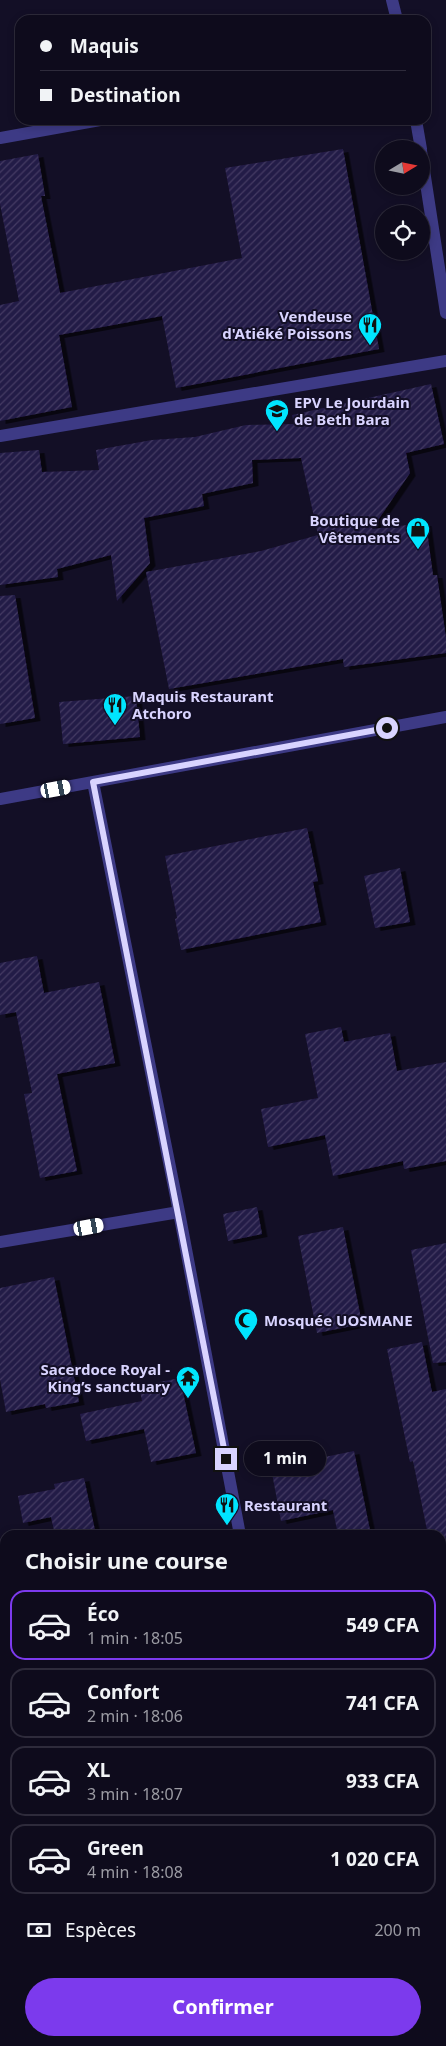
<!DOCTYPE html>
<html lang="fr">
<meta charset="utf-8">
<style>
body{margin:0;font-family:"Noto Sans",sans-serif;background:#171425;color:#f1f3f6;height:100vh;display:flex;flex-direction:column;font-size:19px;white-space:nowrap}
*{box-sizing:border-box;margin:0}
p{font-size:16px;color:#9b9ba3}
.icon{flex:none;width:28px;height:28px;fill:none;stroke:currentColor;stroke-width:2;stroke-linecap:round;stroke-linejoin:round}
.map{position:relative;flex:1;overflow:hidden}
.panel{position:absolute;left:0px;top:1530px;width:446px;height:516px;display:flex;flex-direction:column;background:#0e0b1c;border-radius:15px 15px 0 0;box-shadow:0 2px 8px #0003,0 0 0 1px #2e2b3b}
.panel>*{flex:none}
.guide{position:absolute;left:15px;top:15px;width:416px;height:110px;border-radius:15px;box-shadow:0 2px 8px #0003,0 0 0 1px #2e2b3b;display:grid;align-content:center;height:110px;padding:0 25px;background:#0e0b1c}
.needle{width:32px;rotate:80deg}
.controls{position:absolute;left:375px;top:140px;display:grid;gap:10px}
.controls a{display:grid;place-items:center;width:55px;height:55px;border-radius:50%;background:#0e0b1c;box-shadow:0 2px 8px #0003,0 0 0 1px #2e2b3b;font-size:25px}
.end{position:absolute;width:22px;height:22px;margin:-11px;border:6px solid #d9d4ff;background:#111;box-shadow:0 0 0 2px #111}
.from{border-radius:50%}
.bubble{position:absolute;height:35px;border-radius:18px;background:#0e0b1c;box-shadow:0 2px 8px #0003,0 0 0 1px #2e2b3b;font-size:16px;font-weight:700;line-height:35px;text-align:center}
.car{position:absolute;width:15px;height:30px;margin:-15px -8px;border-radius:6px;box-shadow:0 0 4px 1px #0007;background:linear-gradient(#fff 24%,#345 0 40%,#fff 0 76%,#345 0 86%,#fff 0)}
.guide b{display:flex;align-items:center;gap:18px;height:48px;font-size:19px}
.guide b+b{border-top:1px solid #2e2b3b}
.guide i{width:12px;height:12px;background:#f1f3f6}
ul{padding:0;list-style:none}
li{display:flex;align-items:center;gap:15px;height:70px;margin:0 10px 8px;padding:0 15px;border:2px solid #2e2b3b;border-radius:15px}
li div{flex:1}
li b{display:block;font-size:19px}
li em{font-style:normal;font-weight:700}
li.on{border-color:#7c3aed}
li>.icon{width:45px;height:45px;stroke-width:1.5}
h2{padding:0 25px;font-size:22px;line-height:60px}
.pay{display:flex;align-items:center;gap:12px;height:55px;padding:0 25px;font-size:19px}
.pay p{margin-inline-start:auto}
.primary-button{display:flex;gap:10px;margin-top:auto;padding:10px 25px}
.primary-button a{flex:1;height:58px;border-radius:30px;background:#7c3aed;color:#fff;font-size:20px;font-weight:700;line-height:58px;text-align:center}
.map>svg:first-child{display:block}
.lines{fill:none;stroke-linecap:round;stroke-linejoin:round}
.stream{stroke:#0c2248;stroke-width:10}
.building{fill:url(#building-hatch);filter:url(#shadow)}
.minor{stroke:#3d3a85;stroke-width:12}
.tertiary{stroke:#3d3a85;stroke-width:12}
.route{stroke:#d9d4ff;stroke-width:6}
.labels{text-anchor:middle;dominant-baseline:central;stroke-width:4;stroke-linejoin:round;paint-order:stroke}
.poi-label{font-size:15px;font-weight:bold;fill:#d9d4ff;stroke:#130f26;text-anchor:start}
</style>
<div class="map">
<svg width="446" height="2046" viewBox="0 0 446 2046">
<defs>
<pattern id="building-hatch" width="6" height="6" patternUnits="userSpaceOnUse" patternTransform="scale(1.25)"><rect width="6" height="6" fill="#241b47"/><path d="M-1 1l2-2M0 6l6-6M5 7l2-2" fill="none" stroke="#433b63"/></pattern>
<filter id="shadow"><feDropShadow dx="5.5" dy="3" stdDeviation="0" flood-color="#0009"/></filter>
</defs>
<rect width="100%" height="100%" fill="#130f26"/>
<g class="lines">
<!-- stream -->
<path class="stream" d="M 441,1592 L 446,1591
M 0,1657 L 5,1656"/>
</g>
<!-- building -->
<path class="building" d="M 343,149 L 379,349 L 176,388 L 162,316 L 59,335 L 72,407 L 0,421 L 0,305 L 19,301 L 0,204 L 0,161 L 38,154 L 45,196 L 41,196 L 60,293 L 242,258 L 225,168 Z
M 431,384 L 444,444 L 406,453 L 410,473 L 372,529 L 426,523 L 433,575 L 437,575 L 446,638 L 446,653 L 344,667 L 343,659 L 169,689 L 146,572 L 261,551 L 318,535 L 301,458 L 252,460 L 253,483 L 202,494 L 204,506 L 144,518 L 150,563 L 117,601 L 111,555 L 57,569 L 58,577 L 0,585 L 0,453 L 39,450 L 42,472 L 99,470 L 96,450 L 152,440 L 195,437 L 246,425 L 294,424 L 292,415 Z
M 15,595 L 35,718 L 0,724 L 0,596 Z
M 136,696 L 140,737 L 63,744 L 59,702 Z
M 307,828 L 318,881 L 313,882 L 321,922 L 181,950 L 175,919 L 177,918 L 165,856 Z
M 400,868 L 410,922 L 375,928 L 364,876 Z
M 37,956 L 44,993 L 99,982 L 115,1063 L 57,1074 L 77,1171 L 40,1178 L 24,1094 L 32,1093 L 16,1012 L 0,1015 L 0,963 Z
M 341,1027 L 344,1042 L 390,1033 L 397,1071 L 446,1062 L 446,1161 L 404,1169 L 403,1161 L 333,1176 L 325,1135 L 268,1147 L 261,1109 L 318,1098 L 305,1034 Z
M 257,1207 L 262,1234 L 228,1241 L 223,1214 Z
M 343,1227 L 362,1324 L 317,1333 L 298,1236 Z
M 446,1243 L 446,1362 L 433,1363 L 411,1250 Z
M 54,1277 L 79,1402 L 46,1408 L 45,1404 L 6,1412 L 0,1379 L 0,1288 Z
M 422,1342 L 432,1392 L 446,1389 L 446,1561 L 441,1562 L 441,1535 L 428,1535 L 413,1461 L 410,1462 L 387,1349 Z
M 180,1378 L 196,1453 L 151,1462 L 144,1429 L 86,1441 L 80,1414 L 142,1401 L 139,1386 Z
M 354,1451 L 371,1535 L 338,1535 L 333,1510 L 281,1521 L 271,1468 Z
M 84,1478 L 96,1535 L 55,1535 L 51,1517 L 23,1523 L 18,1496 L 55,1489 L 54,1484 Z"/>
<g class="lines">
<!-- minor -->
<path class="minor" d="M 0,138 L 100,120
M 0,436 L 446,361
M 93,782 L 179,1212 L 240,1535
M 0,799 L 446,717
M 0,1242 L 179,1212
M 441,1624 L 446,1623
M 0,1700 L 5,1699
M 379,2041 L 379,2046
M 108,2046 L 129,2041"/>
<!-- tertiary -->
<path class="tertiary" d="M 392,0 L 397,20
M 416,120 L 421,149
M 421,151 L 446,313"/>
</g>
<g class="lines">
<!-- route -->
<path class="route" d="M 226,1459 L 93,782 L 387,728"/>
</g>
<!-- icons -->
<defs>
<g id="restaurant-pin" transform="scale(1.25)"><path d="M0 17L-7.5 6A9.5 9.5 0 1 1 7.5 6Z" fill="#00e5ff" stroke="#130f26"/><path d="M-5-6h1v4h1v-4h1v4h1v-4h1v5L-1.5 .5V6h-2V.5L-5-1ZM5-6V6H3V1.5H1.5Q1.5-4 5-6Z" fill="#111"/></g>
<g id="school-pin" transform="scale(1.25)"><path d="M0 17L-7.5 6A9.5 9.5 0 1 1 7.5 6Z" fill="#00e5ff" stroke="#130f26"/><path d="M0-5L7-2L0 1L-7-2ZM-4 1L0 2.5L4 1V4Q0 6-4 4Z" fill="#111"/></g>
<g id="shop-pin" transform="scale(1.25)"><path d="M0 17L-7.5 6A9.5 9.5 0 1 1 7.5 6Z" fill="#00e5ff" stroke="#130f26"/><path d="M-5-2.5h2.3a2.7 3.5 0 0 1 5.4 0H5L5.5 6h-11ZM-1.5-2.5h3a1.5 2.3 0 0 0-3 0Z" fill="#111"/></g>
<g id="mosque-pin" transform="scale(1.25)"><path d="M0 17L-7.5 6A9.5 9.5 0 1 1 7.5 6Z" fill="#00e5ff" stroke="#130f26"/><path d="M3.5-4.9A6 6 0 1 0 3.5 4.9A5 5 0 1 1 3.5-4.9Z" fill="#111"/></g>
<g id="temple-pin" transform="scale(1.25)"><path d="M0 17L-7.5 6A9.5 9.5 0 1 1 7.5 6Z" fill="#00e5ff" stroke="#130f26"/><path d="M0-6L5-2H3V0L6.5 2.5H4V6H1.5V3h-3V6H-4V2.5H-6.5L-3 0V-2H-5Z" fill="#111"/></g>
</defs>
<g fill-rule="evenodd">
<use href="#restaurant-pin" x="370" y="325"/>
<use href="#school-pin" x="277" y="411"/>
<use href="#shop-pin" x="418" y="529"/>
<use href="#restaurant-pin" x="115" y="705"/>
<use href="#mosque-pin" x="246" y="1320"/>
<use href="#temple-pin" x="188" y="1378"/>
<use href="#restaurant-pin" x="227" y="1505"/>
</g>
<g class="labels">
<!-- poi labels -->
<g class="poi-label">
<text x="352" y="316" text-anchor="end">Vendeuse<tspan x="352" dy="17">d'Atiéké Poissons</tspan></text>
<text x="294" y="402">EPV Le Jourdain<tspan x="294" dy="17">de Beth Bara</tspan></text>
<text x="400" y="520" text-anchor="end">Boutique de<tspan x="400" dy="17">Vêtements</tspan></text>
<text x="132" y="696">Maquis Restaurant<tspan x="132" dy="17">Atchoro</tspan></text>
<text x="264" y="1320">Mosquée UOSMANE</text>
<text x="170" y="1369" text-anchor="end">Sacerdoce Royal -<tspan x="170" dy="17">King’s sanctuary</tspan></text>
<text x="244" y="1505">Restaurant</text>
</g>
</g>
</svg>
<div class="controls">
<a><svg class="needle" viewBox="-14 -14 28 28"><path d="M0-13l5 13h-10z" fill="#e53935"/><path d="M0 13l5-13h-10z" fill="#9b9ba3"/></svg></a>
<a><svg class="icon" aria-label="locate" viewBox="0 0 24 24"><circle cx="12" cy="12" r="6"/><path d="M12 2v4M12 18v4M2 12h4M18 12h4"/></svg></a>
</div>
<i class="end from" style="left:387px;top:728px"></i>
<i class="end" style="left:226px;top:1459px"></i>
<div class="bubble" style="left:244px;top:1441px;width:82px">1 min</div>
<i class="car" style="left:56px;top:789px;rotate:79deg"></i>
<i class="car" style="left:89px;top:1227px;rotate:80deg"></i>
<div class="guide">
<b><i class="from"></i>Maquis</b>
<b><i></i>Destination</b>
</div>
<section class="panel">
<h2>Choisir une course</h2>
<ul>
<li class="on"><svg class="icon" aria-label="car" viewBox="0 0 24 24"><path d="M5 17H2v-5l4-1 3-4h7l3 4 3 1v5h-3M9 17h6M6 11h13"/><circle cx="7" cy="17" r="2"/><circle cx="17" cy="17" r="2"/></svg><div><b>Éco</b><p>1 min · 18:05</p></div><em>549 CFA</em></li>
<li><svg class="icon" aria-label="car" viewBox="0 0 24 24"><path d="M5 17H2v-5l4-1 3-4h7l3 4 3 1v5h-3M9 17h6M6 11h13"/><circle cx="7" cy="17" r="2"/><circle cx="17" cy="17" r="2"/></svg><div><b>Confort</b><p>2 min · 18:06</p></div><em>741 CFA</em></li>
<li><svg class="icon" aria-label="car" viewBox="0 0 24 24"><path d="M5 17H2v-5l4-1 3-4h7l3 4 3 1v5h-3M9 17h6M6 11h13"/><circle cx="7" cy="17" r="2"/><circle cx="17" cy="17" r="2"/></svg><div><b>XL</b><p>3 min · 18:07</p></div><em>933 CFA</em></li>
<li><svg class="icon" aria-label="car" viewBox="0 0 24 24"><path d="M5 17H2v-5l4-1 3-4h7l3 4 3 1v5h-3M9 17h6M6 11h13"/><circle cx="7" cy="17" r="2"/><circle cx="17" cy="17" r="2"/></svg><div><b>Green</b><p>4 min · 18:08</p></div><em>1 020 CFA</em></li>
</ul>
<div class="pay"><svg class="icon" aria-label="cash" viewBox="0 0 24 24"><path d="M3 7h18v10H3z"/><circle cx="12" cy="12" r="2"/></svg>Espèces<p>200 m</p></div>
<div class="primary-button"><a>Confirmer</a></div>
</section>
</div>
